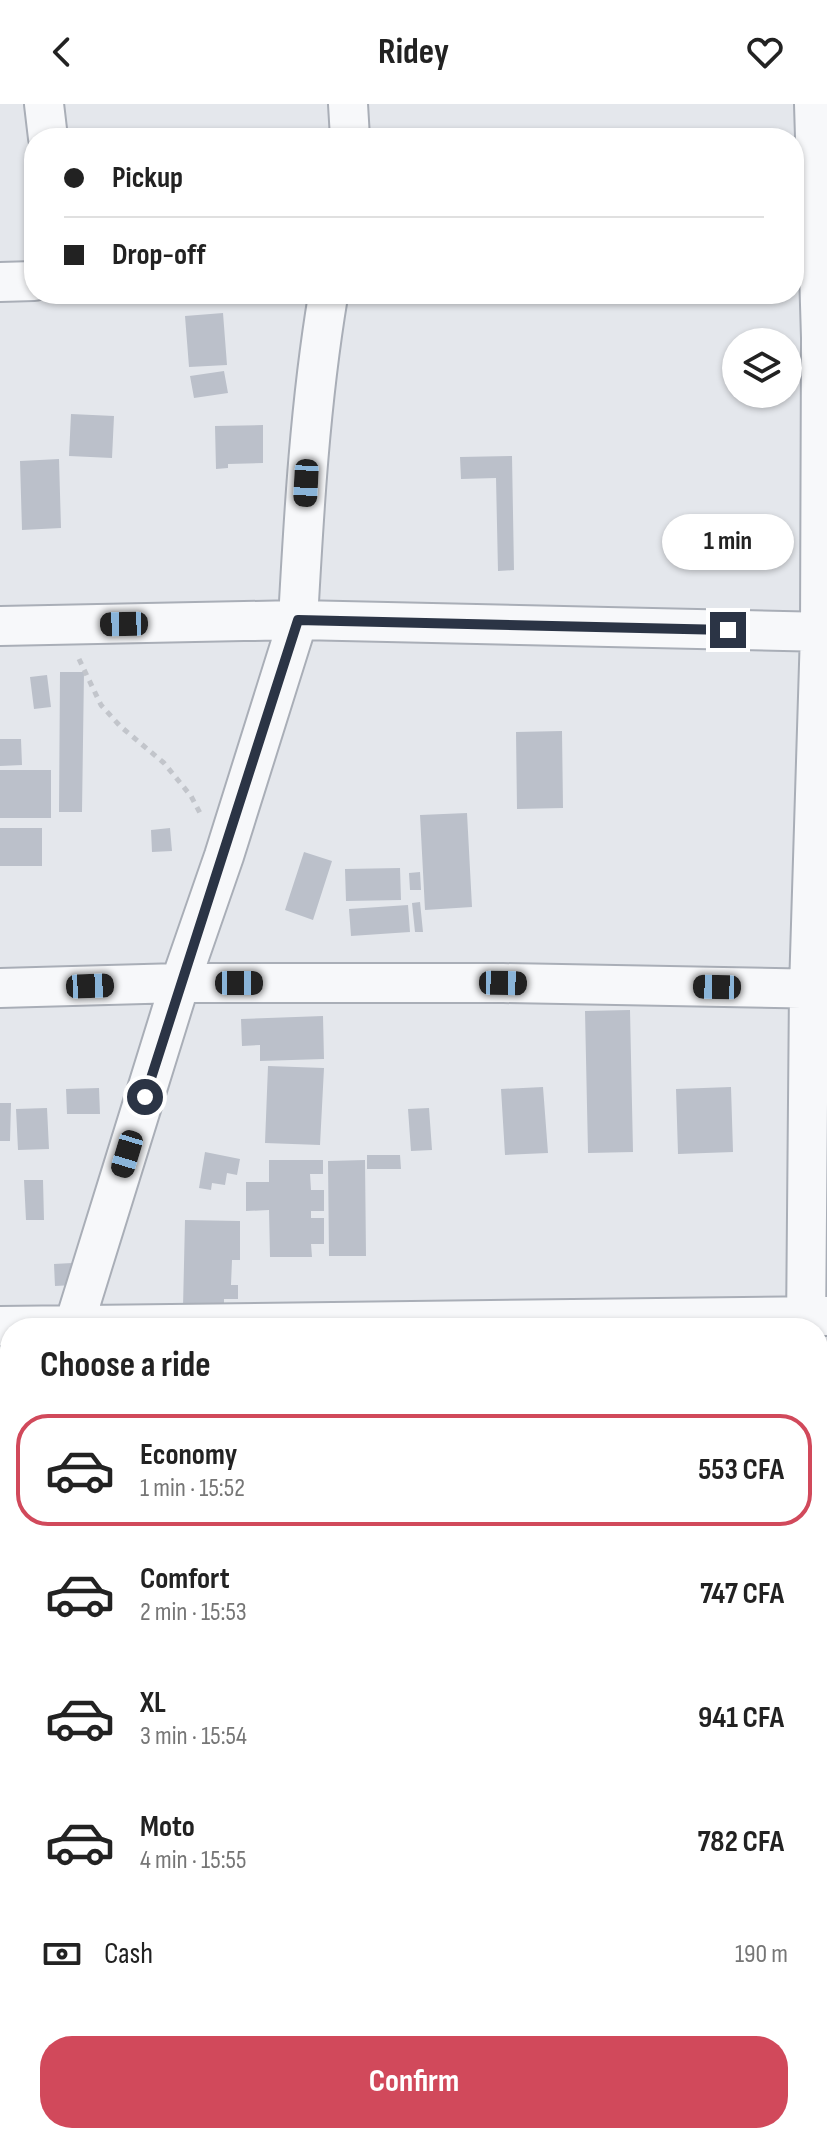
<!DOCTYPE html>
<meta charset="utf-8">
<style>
body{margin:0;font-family:"Sofia Sans Condensed",sans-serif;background:#f6f6f6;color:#222;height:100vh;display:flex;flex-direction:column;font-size:30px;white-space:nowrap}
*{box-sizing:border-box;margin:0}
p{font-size:26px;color:#767676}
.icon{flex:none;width:44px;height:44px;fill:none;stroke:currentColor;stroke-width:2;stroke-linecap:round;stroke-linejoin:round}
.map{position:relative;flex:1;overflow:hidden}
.panel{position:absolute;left:0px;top:1214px;width:828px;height:826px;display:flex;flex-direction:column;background:#fff;border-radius:32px 32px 0 0;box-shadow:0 2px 6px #0004}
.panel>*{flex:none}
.guide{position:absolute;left:24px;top:24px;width:780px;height:176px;border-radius:32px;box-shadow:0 2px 6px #0004;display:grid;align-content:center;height:176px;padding:0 40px;background:#fff}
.tools{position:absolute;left:722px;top:224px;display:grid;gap:16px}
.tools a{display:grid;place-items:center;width:80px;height:80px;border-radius:50%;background:#fff;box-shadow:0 2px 6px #0004;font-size:40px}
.end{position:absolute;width:36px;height:36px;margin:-18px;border:10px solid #2b3445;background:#fff;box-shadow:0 0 0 4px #fff}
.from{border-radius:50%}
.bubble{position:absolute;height:56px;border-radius:28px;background:#fff;box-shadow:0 2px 6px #0004;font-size:26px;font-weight:700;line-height:56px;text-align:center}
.car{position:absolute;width:24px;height:48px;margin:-24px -12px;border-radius:10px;box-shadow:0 0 6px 2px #0007;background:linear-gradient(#222 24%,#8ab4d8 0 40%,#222 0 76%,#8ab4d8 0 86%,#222 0)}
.guide b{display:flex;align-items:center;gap:28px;height:76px;font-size:30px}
.guide b+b{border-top:2px solid #e0e0e0}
.guide i{width:20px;height:20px;background:#222}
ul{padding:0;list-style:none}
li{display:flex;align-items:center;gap:24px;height:112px;margin:0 16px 12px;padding:0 24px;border:4px solid transparent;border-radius:32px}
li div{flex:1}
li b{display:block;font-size:30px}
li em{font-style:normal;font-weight:700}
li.selected{border-color:#d1495b}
li>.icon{width:72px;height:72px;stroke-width:1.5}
h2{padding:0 40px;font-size:36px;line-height:96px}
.pay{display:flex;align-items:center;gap:20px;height:88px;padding:0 40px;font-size:30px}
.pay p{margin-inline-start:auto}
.primary-button{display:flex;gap:16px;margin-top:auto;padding:16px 40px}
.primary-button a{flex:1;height:92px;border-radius:32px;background:#d1495b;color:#fff;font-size:32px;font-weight:700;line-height:92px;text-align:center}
header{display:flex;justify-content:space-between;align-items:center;height:104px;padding:0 40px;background:#fff;font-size:36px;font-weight:700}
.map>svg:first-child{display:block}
.building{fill:#bbc0ca}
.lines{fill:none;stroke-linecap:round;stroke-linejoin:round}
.minor-casing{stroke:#a9aeb7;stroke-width:42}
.path{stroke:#c2c5cb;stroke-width:5;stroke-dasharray:6 6;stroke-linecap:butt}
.minor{stroke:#f7f8fa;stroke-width:38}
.route{stroke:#2b3445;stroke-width:10}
</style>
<header><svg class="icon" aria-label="back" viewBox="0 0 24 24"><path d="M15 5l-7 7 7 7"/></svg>Ridey<svg class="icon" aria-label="heart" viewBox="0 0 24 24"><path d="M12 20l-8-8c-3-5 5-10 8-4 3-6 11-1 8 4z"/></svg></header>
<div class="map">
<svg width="827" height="2039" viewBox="0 0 827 2039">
<rect width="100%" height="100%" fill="#e4e7ec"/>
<!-- building -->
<path class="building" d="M 223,209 L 227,261 L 189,263 L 185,212 Z
M 224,267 L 228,289 L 194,294 L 190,272 Z
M 71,310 L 114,312 L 112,354 L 69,352 Z
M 263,321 L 263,359 L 228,360 L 228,364 L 216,365 L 215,322 Z
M 512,352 L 514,466 L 498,467 L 496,374 L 461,375 L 460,353 Z
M 59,355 L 61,424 L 22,426 L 20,357 Z
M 60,568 L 84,568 L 82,708 L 59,708 Z
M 47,571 L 51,603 L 34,605 L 30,573 Z
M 562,627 L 563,704 L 517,705 L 516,628 Z
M 0,635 L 21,635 L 22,661 L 0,662 Z
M 0,666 L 51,666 L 51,714 L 0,714 Z
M 467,709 L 472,803 L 425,806 L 420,711 Z
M 0,724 L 42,724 L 42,762 L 0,762 Z
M 170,724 L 172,747 L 152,748 L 151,726 Z
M 304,748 L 332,757 L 313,816 L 285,806 Z
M 400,764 L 401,796 L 346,797 L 345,765 Z
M 420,768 L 421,786 L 410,786 L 409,769 Z
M 420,798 L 423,828 L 415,828 L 412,799 Z
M 408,801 L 410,828 L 351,832 L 349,805 Z
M 630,906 L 633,1048 L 588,1049 L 585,907 Z
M 323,912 L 324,955 L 260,957 L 260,941 L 242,942 L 241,915 Z
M 268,962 L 324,964 L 320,1041 L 265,1039 Z
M 543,983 L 548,1049 L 505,1051 L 501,985 Z
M 731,983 L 733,1048 L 678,1050 L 676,985 Z
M 99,984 L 100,1010 L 67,1010 L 66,985 Z
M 0,999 L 11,999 L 10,1037 L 0,1037 Z
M 47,1004 L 49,1045 L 18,1046 L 16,1005 Z
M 429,1004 L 432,1046 L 411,1047 L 408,1005 Z
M 205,1048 L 240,1055 L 237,1071 L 227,1069 L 225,1081 L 212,1079 L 211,1086 L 199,1084 Z
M 367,1051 L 400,1051 L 401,1065 L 367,1065 Z
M 269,1056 L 323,1056 L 323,1070 L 310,1070 L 311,1086 L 324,1086 L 324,1107 L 311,1107 L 311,1114 L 324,1114 L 324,1140 L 311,1140 L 312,1153 L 270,1153 L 269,1106 L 246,1107 L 246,1078 L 269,1078 Z
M 365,1056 L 366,1152 L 329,1152 L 328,1057 Z
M 24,1076 L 43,1076 L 44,1116 L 26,1116 Z
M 185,1116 L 240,1117 L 240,1156 L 232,1156 L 231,1181 L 238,1181 L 238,1195 L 224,1195 L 224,1204 L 183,1204 Z
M 72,1159 L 74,1181 L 55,1182 L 54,1160 Z
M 0,1945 L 10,1945 L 10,1995 L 6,1995 L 7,2039 L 0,2039 Z
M 27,2030 L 111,2030 L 111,2039 L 27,2039 Z
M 228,2030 L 271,2030 L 271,2039 L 228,2039 Z
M 687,2030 L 749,2030 L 750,2039 L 688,2039 Z"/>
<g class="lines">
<!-- minor casing -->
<g class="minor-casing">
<path id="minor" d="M 44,0 L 48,34
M 348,0 L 350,34
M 0,178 L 34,177
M 0,522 L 298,516 C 304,407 310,300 328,192
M 0,884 L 180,879 L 503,879 L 827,885
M 0,1222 L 827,1212
M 73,1224 L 180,879 L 224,752 L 298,516 L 827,528
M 806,1224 L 809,885 L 820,528 L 821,234 L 814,0
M 818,1354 L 827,1453
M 0,1452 L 10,1421
M 0,1554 L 10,1554
M 818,1556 L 827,1556
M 0,1866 L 10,1867
M 818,1881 L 827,1881"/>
</g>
<!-- path -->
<path class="path" d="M 79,555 L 101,601 L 120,622 L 164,659 L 191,692 L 200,709"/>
<!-- minor -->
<use href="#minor" class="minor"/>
</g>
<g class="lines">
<!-- route -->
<path class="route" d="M 145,993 L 298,516 L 728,526"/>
</g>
</svg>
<div class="tools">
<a><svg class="icon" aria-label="layers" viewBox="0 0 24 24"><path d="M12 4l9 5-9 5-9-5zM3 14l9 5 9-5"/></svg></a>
</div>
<i class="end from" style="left:145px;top:993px"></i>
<i class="end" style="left:728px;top:526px"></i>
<div class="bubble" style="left:662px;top:410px;width:132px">1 min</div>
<i class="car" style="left:306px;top:379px;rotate:183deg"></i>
<i class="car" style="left:124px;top:520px;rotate:269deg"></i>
<i class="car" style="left:239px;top:879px;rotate:90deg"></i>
<i class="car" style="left:503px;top:879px;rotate:91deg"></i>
<i class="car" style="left:90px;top:882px;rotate:88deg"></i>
<i class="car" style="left:717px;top:883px;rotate:271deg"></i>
<i class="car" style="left:127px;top:1050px;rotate:197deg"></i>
<div class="guide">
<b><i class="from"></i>Pickup</b>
<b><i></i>Drop-off</b>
</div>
<section class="panel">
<h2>Choose a ride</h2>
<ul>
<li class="selected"><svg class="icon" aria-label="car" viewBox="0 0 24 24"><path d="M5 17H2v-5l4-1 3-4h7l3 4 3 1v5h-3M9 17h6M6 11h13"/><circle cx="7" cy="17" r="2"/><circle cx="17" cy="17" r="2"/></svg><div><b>Economy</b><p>1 min · 15:52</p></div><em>553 CFA</em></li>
<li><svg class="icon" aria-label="car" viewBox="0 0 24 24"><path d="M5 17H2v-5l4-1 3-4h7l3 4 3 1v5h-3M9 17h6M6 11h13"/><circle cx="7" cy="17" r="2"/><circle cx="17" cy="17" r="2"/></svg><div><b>Comfort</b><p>2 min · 15:53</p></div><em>747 CFA</em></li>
<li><svg class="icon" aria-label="car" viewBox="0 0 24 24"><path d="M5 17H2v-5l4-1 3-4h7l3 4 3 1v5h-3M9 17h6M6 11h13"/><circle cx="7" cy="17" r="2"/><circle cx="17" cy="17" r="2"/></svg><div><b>XL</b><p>3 min · 15:54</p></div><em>941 CFA</em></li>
<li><svg class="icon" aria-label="car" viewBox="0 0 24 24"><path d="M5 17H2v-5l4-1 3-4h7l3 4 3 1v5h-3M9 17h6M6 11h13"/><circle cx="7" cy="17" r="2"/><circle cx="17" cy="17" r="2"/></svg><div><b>Moto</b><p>4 min · 15:55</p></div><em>782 CFA</em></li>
</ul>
<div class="pay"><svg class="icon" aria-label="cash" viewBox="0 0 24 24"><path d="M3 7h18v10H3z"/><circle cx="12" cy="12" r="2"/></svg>Cash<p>190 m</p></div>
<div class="primary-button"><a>Confirm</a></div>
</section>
</div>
